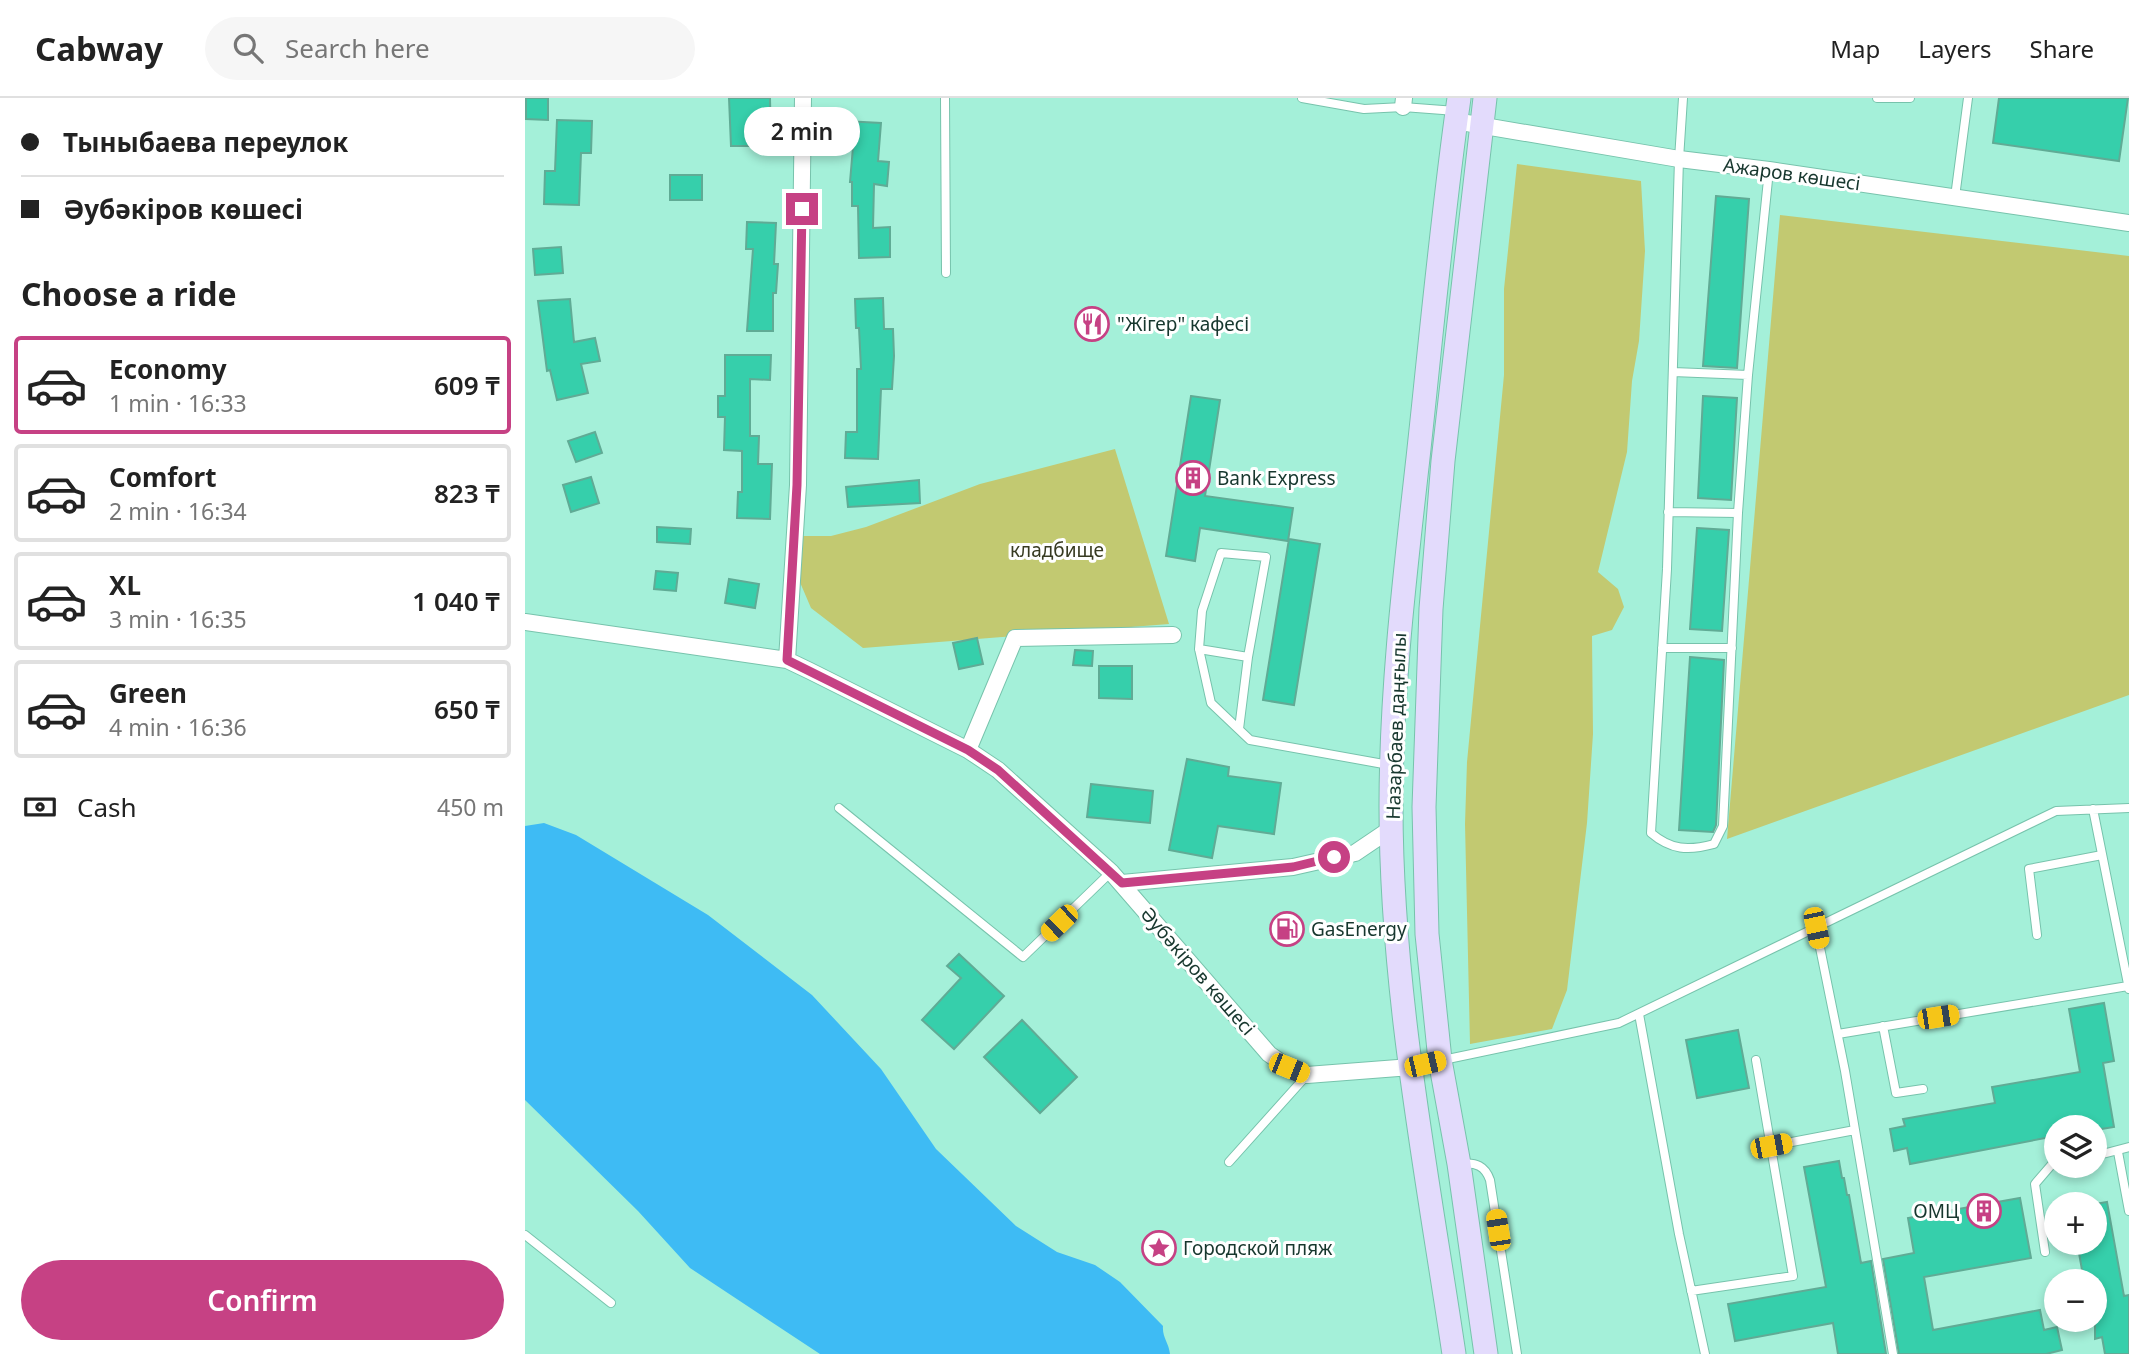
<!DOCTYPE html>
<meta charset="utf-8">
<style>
body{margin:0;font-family:"Noto Sans",sans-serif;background:#f6f6f6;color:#222;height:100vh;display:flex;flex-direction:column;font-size:26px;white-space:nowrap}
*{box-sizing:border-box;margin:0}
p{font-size:23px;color:#767676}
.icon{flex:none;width:38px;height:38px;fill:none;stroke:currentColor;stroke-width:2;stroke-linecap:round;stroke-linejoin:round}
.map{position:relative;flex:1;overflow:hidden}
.sheet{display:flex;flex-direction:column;background:#fff;width:525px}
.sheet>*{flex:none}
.banner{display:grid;align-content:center;height:154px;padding:0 21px;background:#fff}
.fabs{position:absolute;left:1519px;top:1017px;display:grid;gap:14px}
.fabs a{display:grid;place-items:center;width:63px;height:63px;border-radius:50%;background:#fff;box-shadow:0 4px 10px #0003;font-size:35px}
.end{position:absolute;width:32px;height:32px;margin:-16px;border:9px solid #c64184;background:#fff;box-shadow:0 0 0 4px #fff}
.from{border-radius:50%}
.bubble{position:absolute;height:49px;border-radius:24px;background:#fff;box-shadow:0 4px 10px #0003;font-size:23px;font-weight:600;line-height:49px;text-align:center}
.car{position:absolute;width:21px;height:42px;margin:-21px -10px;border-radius:9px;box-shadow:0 0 5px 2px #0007;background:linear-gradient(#f5c518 24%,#345 0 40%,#f5c518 0 76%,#345 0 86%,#f5c518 0)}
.banner b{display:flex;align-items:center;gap:24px;height:66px;font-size:26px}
.banner b+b{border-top:2px solid #e0e0e0}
.banner i{width:18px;height:18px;background:#222}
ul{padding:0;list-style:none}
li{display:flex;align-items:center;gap:21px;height:98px;margin:0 14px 10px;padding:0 7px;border:4px solid #e0e0e0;border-radius:7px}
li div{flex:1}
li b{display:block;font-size:26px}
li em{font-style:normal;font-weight:600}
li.on{border-color:#c64184}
li>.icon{width:63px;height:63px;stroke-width:1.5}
h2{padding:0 21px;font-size:32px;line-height:84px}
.pay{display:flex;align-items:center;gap:18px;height:77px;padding:0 21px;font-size:26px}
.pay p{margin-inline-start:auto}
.primary-button{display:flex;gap:14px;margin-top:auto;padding:14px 21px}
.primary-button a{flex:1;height:80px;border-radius:42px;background:#c64184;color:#fff;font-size:28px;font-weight:600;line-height:80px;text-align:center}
header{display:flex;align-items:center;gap:42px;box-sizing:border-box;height:98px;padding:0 35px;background:#fff;border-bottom:2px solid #e0e0e0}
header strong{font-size:33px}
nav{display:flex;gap:38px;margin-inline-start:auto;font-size:24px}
.search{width:490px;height:63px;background:#f6f6f6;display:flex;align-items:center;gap:18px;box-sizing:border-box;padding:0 24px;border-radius:38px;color:#767676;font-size:26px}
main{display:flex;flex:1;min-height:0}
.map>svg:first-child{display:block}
.green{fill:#c2c971}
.water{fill:#3ebbf4}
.building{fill:#36cfab;stroke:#60ab95;stroke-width:2}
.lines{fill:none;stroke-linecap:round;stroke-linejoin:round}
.lane-casing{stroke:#77c3ac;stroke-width:10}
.street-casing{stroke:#77c3ac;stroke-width:18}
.secondary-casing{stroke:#77c3ac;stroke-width:25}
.lane{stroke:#fff;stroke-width:8}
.street{stroke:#fff;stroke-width:16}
.secondary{stroke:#e3dbfc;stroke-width:23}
.route{stroke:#c64184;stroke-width:9}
.labels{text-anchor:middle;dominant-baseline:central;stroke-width:6;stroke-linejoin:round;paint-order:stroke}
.street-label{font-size:19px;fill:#17372e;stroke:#fff}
.poi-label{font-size:19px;fill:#17372e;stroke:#fff;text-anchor:start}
.park-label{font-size:19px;fill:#383b22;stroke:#fff}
</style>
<header>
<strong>Cabway</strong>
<div class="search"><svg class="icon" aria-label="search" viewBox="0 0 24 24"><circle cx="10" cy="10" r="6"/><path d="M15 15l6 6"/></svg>Search here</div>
<nav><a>Map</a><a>Layers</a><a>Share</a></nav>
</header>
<main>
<section class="sheet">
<div class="banner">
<b><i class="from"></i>Тыныбаева переулок</b>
<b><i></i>Әубәкіров көшесі</b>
</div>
<h2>Choose a ride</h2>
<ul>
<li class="on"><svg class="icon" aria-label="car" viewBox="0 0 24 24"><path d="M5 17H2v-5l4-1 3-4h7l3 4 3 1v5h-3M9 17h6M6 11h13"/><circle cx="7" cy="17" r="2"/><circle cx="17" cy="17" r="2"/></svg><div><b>Economy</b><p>1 min · 16:33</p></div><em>609 ₸</em></li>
<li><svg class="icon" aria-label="car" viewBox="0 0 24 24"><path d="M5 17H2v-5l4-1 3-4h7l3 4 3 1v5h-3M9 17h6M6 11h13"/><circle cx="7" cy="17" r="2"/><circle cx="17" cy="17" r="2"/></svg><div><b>Comfort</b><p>2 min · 16:34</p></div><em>823 ₸</em></li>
<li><svg class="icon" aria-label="car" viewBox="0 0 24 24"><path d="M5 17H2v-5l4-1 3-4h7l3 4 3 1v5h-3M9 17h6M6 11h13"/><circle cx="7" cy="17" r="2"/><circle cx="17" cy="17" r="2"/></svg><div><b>XL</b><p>3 min · 16:35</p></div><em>1 040 ₸</em></li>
<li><svg class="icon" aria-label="car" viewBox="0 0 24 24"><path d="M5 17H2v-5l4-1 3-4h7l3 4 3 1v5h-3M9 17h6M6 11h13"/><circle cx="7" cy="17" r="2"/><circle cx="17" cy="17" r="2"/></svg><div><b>Green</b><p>4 min · 16:36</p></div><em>650 ₸</em></li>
</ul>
<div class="pay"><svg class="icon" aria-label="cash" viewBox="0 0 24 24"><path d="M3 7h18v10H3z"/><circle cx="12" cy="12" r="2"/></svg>Cash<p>450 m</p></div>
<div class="primary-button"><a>Confirm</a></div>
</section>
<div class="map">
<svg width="1604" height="1256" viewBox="0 0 1604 1256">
<rect width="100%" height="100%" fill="#a4f0d9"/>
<!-- green -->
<path class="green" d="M 992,66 L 1116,83 L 1120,153 L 1114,243 L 1107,283 L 1102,354 L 1073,474 L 1093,491 L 1099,509 L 1087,532 L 1067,538 L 1068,636 L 1062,725 L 1042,892 L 1027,931 L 945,946 L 940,726 L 942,664 L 979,277 L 979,191 Z
M 1255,117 L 1604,158 L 1604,597 L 1202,741 Z
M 590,351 L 644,526 L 338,550 L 286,510 L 274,482 L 277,438 L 306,438 L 341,429 L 455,386 Z"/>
<!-- water -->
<path class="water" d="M 19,725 L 51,737 L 183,817 L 287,897 L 356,971 L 411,1051 L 491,1128 L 532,1154 L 570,1167 L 595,1184 L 638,1228 C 637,1239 644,1245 645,1256 L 295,1256 L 165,1170 L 113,1113 L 0,1002 L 0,728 Z"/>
<!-- building -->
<path class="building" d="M 1,0 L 23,0 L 23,22 L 1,21 Z
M 204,0 L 245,0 L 246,48 L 206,48 Z
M 1474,0 L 1603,0 L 1594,63 L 1468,45 Z
M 32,22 L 67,23 L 66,55 L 56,55 L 54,107 L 19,106 L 20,73 L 30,73 Z
M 319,23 L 356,25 L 353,63 L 364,64 L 362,88 L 349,86 L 348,130 L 365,129 L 365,159 L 334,160 L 333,108 L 327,108 L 327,84 L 325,84 L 328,49 L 317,49 Z
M 145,77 L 177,77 L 177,102 L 145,102 Z
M 1191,98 L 1224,101 L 1212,270 L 1178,268 Z
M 222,124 L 251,125 L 249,166 L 253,166 L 251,195 L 248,195 L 248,233 L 222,233 L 228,151 L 221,151 Z
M 36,149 L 38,175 L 10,177 L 8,151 Z
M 358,200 L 359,231 L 368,231 L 369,258 L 367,291 L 356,291 L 353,361 L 320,360 L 321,334 L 332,334 L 332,271 L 336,271 L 334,230 L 331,230 L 330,201 Z
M 45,201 L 49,244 L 70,240 L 75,263 L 56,266 L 63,295 L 32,302 L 25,272 L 22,273 L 13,203 Z
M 200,257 L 246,257 L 245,282 L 225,281 L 225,338 L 234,338 L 233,366 L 247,366 L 245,421 L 212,420 L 213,394 L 217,394 L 217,353 L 199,352 L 200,319 L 193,319 L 193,298 L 200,298 Z
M 666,298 L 695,302 L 680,398 L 768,410 L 763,443 L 675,430 L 670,463 L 641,458 Z
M 1178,298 L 1212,300 L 1206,402 L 1173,400 Z
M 70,334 L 77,355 L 51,364 L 43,343 Z
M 66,379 L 74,405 L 46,414 L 38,387 Z
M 394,382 L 395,405 L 323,409 L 321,389 Z
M 132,429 L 166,431 L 165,446 L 132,444 Z
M 1172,430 L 1204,432 L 1197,533 L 1165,531 Z
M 764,441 L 795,446 L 769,607 L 738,602 Z
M 131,473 L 153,475 L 151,493 L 129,491 Z
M 204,481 L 234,486 L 230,510 L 200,505 Z
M 452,540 L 458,566 L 434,571 L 428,545 Z
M 550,552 L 568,553 L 567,568 L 548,567 Z
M 1165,559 L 1199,562 L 1191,727 L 1188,734 L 1154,732 Z
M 574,568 L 607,568 L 607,601 L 574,600 Z
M 662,661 L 704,669 L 703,678 L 756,685 L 749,736 L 693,728 L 687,760 L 644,752 Z
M 566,686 L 628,693 L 625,725 L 562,719 Z
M 434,856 L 479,898 L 429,951 L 397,922 L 436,880 L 422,868 Z
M 1579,905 L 1589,963 L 1578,965 L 1589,1029 L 1570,1032 L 1570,1029 L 1531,1029 L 1531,1038 L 1385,1066 L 1382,1050 L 1369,1053 L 1365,1031 L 1380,1028 L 1378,1021 L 1470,1005 L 1467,989 L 1555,974 L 1544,911 Z
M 497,922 L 552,979 L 515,1015 L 459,959 Z
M 1213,932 L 1224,990 L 1172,1000 L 1161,942 Z
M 1314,1063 L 1317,1080 L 1319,1080 L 1322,1097 L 1324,1097 L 1336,1165 L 1346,1163 L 1361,1256 L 1313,1256 L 1308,1225 L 1210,1243 L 1203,1206 L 1301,1189 L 1279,1069 Z
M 1495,1100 L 1506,1160 L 1399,1179 L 1408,1232 L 1515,1212 L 1519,1232 L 1532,1229 L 1537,1252 L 1521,1256 L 1374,1256 L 1358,1161 L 1389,1155 L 1383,1120 Z
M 1582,1104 L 1599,1198 L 1604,1197 L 1604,1256 L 1580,1256 L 1577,1239 L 1570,1241 L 1570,1183 L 1559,1183 L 1552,1144 L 1570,1144 L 1570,1106 Z"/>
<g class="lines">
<!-- lane casing -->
<g class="lane-casing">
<path id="lane" d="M 420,0 L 421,175
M 777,0 L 839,11 L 878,9 L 931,13
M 1158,0 L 1154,61 L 1142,471 L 1126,735 C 1146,752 1163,753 1189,746 L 1198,728 L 1213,415 L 1223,277 L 1244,72
M 1352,0 L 1385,0
M 1430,99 L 1443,0
M 1148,274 L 1223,277
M 1143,414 L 1213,415
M 1137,550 L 1207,550
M 674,551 L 723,559
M 714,631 L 723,559 L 741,459 L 696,455 L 677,513 L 674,551 L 686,605 L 725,642 L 864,667
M 314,710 L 498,859 L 586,774
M 1568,711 L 1604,891
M 1291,830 L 1320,973 L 1368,1256
M 1512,837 L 1504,771 L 1577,757
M 1114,916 L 1154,1136 L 1180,1256
M 1358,928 L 1371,995 L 1398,991
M 1313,936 L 1603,888
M 918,962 L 1094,925 L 1531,713 L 1604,710
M 1246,1048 L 1330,1032
M 1593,1054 L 1604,1113
M 1570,1058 L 1604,1049
M 704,1064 L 782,977
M 936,1066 C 951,1064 960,1068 965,1082 L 992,1256
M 0,1137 L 86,1205
M 1520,1154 L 1510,1086 L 1528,1065 L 1531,1064
M 1166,1193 L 1268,1178 L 1231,962"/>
</g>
<!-- street casing -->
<g class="street-casing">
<path id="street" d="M 878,9 L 879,0
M 930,23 L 1154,61 L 1244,72 L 1604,125
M 0,524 L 262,562 L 285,573 L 443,652 L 473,672 L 586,774 L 744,956 L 764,970 L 782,977 L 886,969 L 915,962
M 262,562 L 273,387 L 278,0
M 443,652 L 490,540 L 648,537
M 597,785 L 768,769 L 830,755 L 867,730"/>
</g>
<!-- secondary casing -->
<g class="secondary-casing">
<path id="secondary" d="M 960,0 L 918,363 L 906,511 L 899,709 L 902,836 L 915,962 L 934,1066 L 961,1256
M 929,1256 C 902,1075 866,892 866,708 C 866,591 880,476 893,360 C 906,240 917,119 934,0"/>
</g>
<!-- lane -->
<use href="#lane" class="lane"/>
<!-- street -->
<use href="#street" class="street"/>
<!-- secondary -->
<use href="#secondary" class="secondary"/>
</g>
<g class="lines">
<!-- route -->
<path class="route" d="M 277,111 L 272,387 L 262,562 L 443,652 L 473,672 L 597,785 L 768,769 L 809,759"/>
</g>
<!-- icons -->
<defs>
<g id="restaurant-ring" transform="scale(1.75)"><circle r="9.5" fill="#fff" stroke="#c64184" stroke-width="1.5"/><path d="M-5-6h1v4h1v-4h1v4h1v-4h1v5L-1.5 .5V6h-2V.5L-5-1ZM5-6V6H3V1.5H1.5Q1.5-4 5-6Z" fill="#c64184"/></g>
<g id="building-ring" transform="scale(1.75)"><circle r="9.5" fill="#fff" stroke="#c64184" stroke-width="1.5"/><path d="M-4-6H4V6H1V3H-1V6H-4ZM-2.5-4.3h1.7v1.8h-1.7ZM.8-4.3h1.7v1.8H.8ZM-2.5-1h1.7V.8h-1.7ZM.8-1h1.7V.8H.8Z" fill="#c64184"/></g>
<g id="fuel-ring" transform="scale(1.75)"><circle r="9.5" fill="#fff" stroke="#c64184" stroke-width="1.5"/><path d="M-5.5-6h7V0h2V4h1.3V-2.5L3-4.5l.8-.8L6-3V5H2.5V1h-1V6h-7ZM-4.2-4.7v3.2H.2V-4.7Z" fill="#c64184"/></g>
<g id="sight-ring" transform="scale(1.75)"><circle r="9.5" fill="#fff" stroke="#c64184" stroke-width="1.5"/><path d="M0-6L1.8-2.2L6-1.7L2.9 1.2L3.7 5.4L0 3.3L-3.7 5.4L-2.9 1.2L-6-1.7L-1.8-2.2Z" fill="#c64184"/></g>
</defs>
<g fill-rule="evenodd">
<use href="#restaurant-ring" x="567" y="226"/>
<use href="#building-ring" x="668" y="380"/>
<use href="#fuel-ring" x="762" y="831"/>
<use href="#building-ring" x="1459" y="1113"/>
<use href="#sight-ring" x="634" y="1150"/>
</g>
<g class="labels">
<!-- street labels -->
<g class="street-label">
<text transform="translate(1267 76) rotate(8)">Ажаров көшесі</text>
<text transform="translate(871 628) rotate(-88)">Назарбаев даңғылы</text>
<text transform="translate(673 873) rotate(49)">Әубәкіров көшесі</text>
</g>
<!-- poi labels -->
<g class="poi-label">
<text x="592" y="226">"Жігер" кафесі</text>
<text x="692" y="380">Bank Express</text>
<text x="786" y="831">GasEnergy</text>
<text x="1434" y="1113" text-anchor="end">ОМЦ</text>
<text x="658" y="1150">Городской пляж</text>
</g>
<!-- park labels -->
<g class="park-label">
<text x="532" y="452">кладбище</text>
</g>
</g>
</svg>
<div class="fabs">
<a><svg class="icon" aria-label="layers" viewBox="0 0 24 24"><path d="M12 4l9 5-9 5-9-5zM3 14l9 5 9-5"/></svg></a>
<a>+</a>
<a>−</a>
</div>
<i class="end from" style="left:809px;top:759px"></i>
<i class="end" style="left:277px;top:111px"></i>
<div class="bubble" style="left:219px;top:9px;width:116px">2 min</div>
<i class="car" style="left:534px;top:825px;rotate:226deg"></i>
<i class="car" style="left:1291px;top:830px;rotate:168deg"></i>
<i class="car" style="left:1413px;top:919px;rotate:81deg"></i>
<i class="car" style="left:900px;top:966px;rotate:77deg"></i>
<i class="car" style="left:764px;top:970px;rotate:112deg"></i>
<i class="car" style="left:1246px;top:1048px;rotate:79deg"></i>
<i class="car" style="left:973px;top:1132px;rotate:351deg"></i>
</div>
</main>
